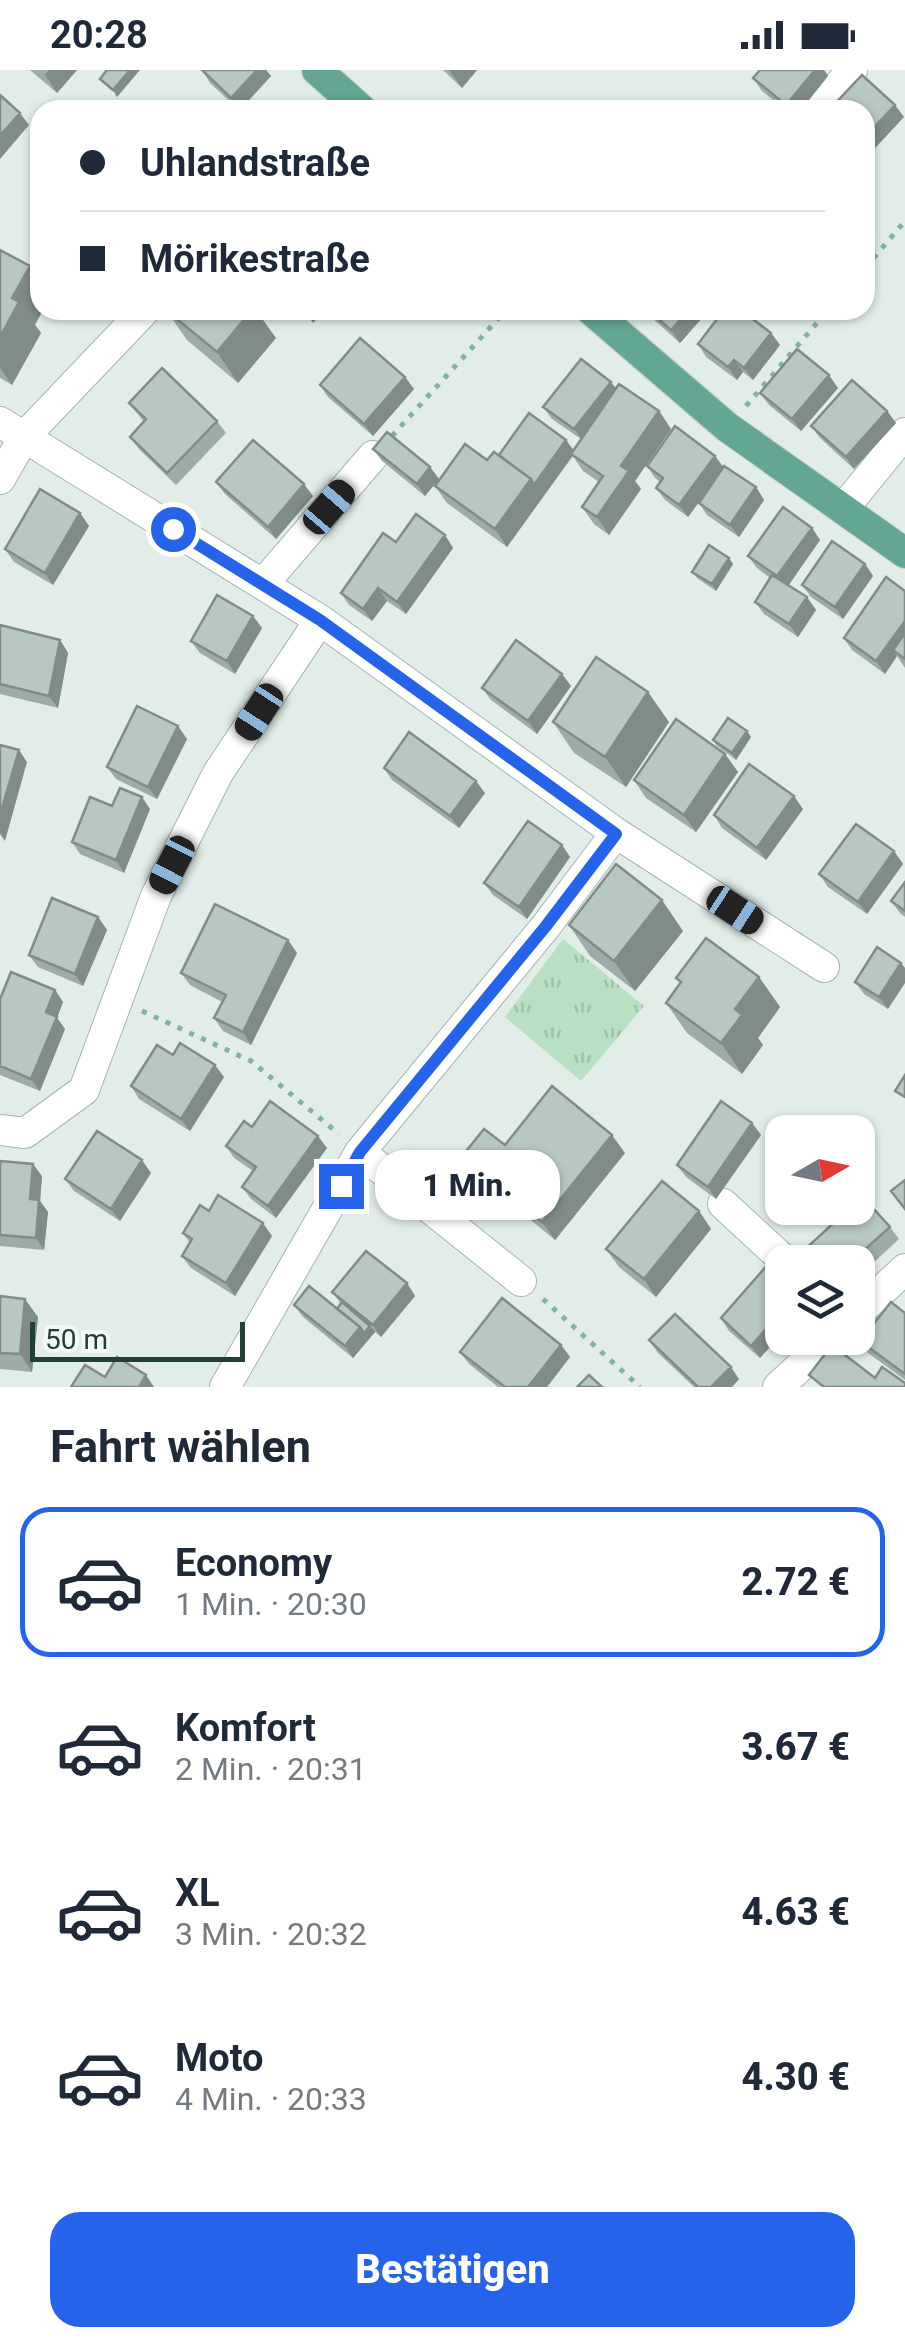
<!DOCTYPE html>
<html lang="de">
<meta charset="utf-8">
<style>
body{margin:0;font-family:Roboto,sans-serif;background:#f6f6f7;color:#1f2937;height:100vh;display:flex;flex-direction:column;font-size:38px;white-space:nowrap}
*{box-sizing:border-box;margin:0}
p{font-size:32px;color:#747a83}
.icon{flex:none;width:55px;height:55px;fill:none;stroke:currentColor;stroke-width:2;stroke-linecap:round;stroke-linejoin:round}
.map{position:relative;height:1317px;overflow:hidden}
.panel{display:flex;flex-direction:column;background:#fff;flex:1}
.panel>*{flex:none}
.banner{position:absolute;left:30px;top:30px;width:845px;height:220px;border-radius:30px;box-shadow:0 2px 8px #0004;display:grid;align-content:center;height:220px;padding:0 50px;background:#fff}
.needle{width:65px;rotate:81deg}
.fabs{position:absolute;left:765px;top:1045px;display:grid;gap:20px}
.fabs a{display:grid;place-items:center;width:110px;height:110px;border-radius:20px;background:#fff;box-shadow:0 2px 8px #0004;font-size:50px}
.scale{position:absolute;left:30px;bottom:25px;width:215px;box-sizing:border-box;padding-left:10px;border:5px solid #204037;border-top:0;font-size:28px;line-height:35px;white-space:nowrap;color:#204037;-webkit-text-stroke:8px #f3f9f6;paint-order:stroke}
.end{position:absolute;width:45px;height:45px;margin:-22px;border:12px solid #2563eb;background:#fff;box-shadow:0 0 0 5px #fff}
.from{border-radius:50%}
.bubble{position:absolute;height:70px;border-radius:30px;background:#fff;box-shadow:0 2px 8px #0004;font-size:32px;font-weight:800;line-height:70px;text-align:center}
.car{position:absolute;width:30px;height:60px;margin:-30px -15px;border-radius:12px;box-shadow:0 0 8px 2px #0007;background:linear-gradient(#222 24%,#8ab4d8 0 40%,#222 0 76%,#8ab4d8 0 86%,#222 0)}
.banner b{display:flex;align-items:center;gap:35px;height:95px;font-size:38px}
.banner b+b{border-top:2px solid #e0e1e3}
.banner i{width:25px;height:25px;background:#1f2937}
ul{padding:0;list-style:none}
li{display:flex;align-items:center;gap:30px;height:150px;margin:0 20px 15px;padding:0 30px;border:5px solid transparent;border-radius:30px}
li div{flex:1}
li b{display:block;font-size:38px}
li em{font-style:normal;font-weight:800}
li.current{border-color:#2563eb}
li>.icon{width:90px;height:90px;stroke-width:1.5}
h2{padding:0 50px;font-size:45px;line-height:120px}
.primary-button{display:flex;gap:20px;margin-top:auto;padding:20px 50px}
.primary-button a{flex:1;height:115px;border-radius:30px;background:#2563eb;color:#fff;font-size:40px;font-weight:800;line-height:115px;text-align:center}
.status{display:flex;justify-content:space-between;align-items:center;height:70px;padding:0 50px;background:#fff;direction:ltr}
.status svg{height:28px;fill:currentColor}
.map>svg:first-child{display:block}
.grass{fill:url(#grass-tufts)}
.lines{fill:none;stroke-linecap:round;stroke-linejoin:round}
.minor-casing{stroke:#a4b6af;stroke-width:32}
.major-casing{stroke:#c1cac7;stroke-width:32}
.path{stroke:#7fb3a2;stroke-width:5;stroke-dasharray:5 8;stroke-linecap:butt}
.minor{stroke:#fff;stroke-width:30}
.major{stroke:#63a694;stroke-width:30}
.wall{fill:#9daca6}
.shaded-wall{fill:#808c87}
.building{fill:#b7c8c1;stroke:#808c87;stroke-width:2.5}
.route{stroke:#2563eb;stroke-width:12}
</style>
<div class="status"><b>20:28</b><svg viewBox="0 0 49 12"><path d="M0 12V9h3v3zM5 12V6h3v6zM10 12V3h3v9zM15 12V0h3v12zM26 1h20v11H26zM47 4h2v5h-2z"/></svg></div>
<div class="map">
<svg width="905" height="1317" viewBox="0 0 905 1317">
<defs>
<pattern id="grass-tufts" width="24" height="20" patternUnits="userSpaceOnUse" patternTransform="scale(2.5)"><rect width="24" height="20" fill="#b9e0c3"/><path d="M3 7l-1-3M5 7V3M7 7l1-3M15 17l-1-3M17 17v-4M19 17l1-3" fill="none" stroke="#9fc1a8"/></pattern>
</defs>
<rect width="100%" height="100%" fill="#e2ede8"/>
<!-- grass -->
<path class="grass" d="M 563,869 L 644,936 L 581,1011 L 505,947 Z"/>
<g class="lines">
<!-- minor casing -->
<g class="minor-casing">
<path id="minor" d="M 824,33 L 852,0
M 0,352 L 320,550 L 616,763 L 824,897
M 0,409 L 24,367 L 145,240
M 843,439 L 905,363
M 263,514 L 373,386
M 0,1060 L 25,1063 L 84,1020 L 156,826 L 218,703 L 320,550
M 360,1082 L 521,1211
M 723,1134 L 786,1192
M 858,1243 L 905,1199
M 225,1317 L 360,1082 L 546,856 L 616,763
M 778,1317 L 831,1268"/>
</g>
<!-- major casing -->
<g class="major-casing">
<path id="major" d="M 317,0 L 362,40
M 591,240 L 727,357 L 905,483"/>
</g>
<!-- path -->
<path class="path" d="M 865,198 L 905,151
M 746,336 L 828,240
M 392,366 L 506,240
M 142,941 L 251,991 L 339,1064
M 543,1229 L 640,1317"/>
<!-- minor -->
<use href="#minor" class="minor"/>
<!-- major -->
<use href="#major" class="major"/>
</g>
<!-- wall -->
<path class="wall" d="M 30,0 L 77,0 L 57,23 Z
M 202,0 L 266,0 L 271,6 L 239,40 L 210,13 Z
M 443,0 L 477,0 L 462,18 Z
M 760,0 L 824,0 L 828,6 L 801,40 L 785,40 L 762,21 L 753,8 Z
M 0,180 L 30,196 L 40,211 L 40,240 L 35,255 L 41,263 L 12,315 L 0,308 Z
M 166,240 L 276,268 L 238,313 L 187,270 Z
M 643,240 L 709,240 L 680,273 Z
M 771,263 L 780,275 L 753,310 L 743,302 L 737,310 L 706,287 L 698,274 Z
M 405,307 L 414,319 L 373,366 L 328,327 L 320,315 Z
M 611,312 L 616,318 L 659,341 L 671,359 L 635,411 L 641,419 L 609,465 L 594,454 L 582,437 L 599,412 L 583,401 L 573,386 L 507,477 L 447,433 L 435,416 L 487,390 L 566,370 L 573,380 L 581,369 L 552,349 L 543,337 Z
M 838,318 L 801,361 L 769,335 L 760,323 Z
M 129,333 L 217,351 L 226,363 L 176,415 L 139,379 L 130,367 L 144,352 Z
M 887,341 L 896,353 L 854,399 L 820,368 L 811,356 Z
M 373,379 L 430,397 L 439,409 L 425,426 L 382,391 Z
M 715,386 L 723,397 L 756,417 L 764,430 L 739,467 L 707,445 L 699,433 L 711,415 L 688,447 L 665,430 L 656,418 L 660,412 L 655,408 L 647,396 Z
M 216,412 L 313,426 L 276,469 L 225,424 Z
M 80,443 L 89,456 L 53,515 L 14,492 L 5,479 Z
M 812,458 L 820,470 L 788,515 L 816,540 L 798,567 L 764,544 L 755,532 L 770,508 L 757,498 L 748,486 Z
M 445,465 L 453,478 L 406,544 L 387,531 L 372,551 L 349,535 L 341,523 L 396,472 Z
M 733,494 L 716,521 L 697,508 L 692,502 Z
M 865,494 L 873,506 L 843,549 L 811,527 L 802,515 Z
M 905,521 L 905,598 L 897,586 L 885,604 L 852,580 L 844,568 Z
M 0,555 L 60,570 L 68,583 L 58,638 L 0,624 Z
M 262,558 L 235,604 L 200,583 L 191,571 Z
M 562,604 L 571,616 L 537,664 L 491,630 L 482,618 Z
M 553,652 L 669,652 L 626,717 L 574,683 Z
M 751,667 L 736,690 L 717,676 L 713,670 Z
M 187,669 L 157,729 L 116,709 L 107,697 Z
M 725,684 L 738,702 L 696,762 L 646,728 L 634,710 Z
M 384,698 L 485,723 L 459,758 L 392,710 Z
M 150,739 L 124,803 L 80,784 L 72,772 Z
M 803,739 L 766,790 L 722,758 L 714,745 Z
M 562,775 L 570,787 L 527,849 L 493,825 L 484,813 Z
M 894,781 L 903,794 L 867,844 L 828,817 L 819,804 Z
M 905,812 L 905,847 L 900,843 L 891,831 Z
M 98,847 L 107,860 L 83,916 L 38,897 L 29,885 Z
M 569,855 L 683,861 L 635,921 L 590,886 Z
M 877,877 L 888,939 L 864,924 L 855,912 Z
M 297,883 L 251,975 L 223,961 L 214,948 L 222,932 L 190,915 L 181,903 Z
M 759,907 L 780,937 L 758,968 L 763,975 L 742,1004 L 687,963 L 666,933 L 680,913 L 676,908 Z
M 55,920 L 63,932 L 57,948 L 65,959 L 40,1021 L 0,1005 L 0,929 Z
M 224,1007 L 190,1061 L 139,1029 L 131,1016 Z
M 752,1053 L 761,1065 L 716,1129 L 686,1107 L 677,1095 Z
M 252,1057 L 327,1078 L 276,1148 L 251,1129 L 242,1117 L 253,1101 L 234,1088 L 226,1076 Z
M 505,1075 L 625,1083 L 555,1170 L 515,1137 L 507,1146 L 467,1114 L 454,1096 Z
M 0,1091 L 42,1106 L 40,1131 L 48,1142 L 44,1180 L 0,1176 Z
M 151,1103 L 120,1151 L 74,1121 L 65,1109 Z
M 209,1141 L 272,1166 L 235,1226 L 191,1198 L 182,1186 L 190,1173 L 183,1163 Z
M 699,1141 L 711,1159 L 656,1227 L 619,1197 L 606,1179 Z
M 890,1157 L 899,1169 L 858,1207 L 858,1192 L 811,1192 L 803,1181 Z
M 782,1203 L 782,1263 L 760,1288 L 729,1261 L 721,1248 Z
M 407,1213 L 415,1226 L 381,1267 L 375,1262 L 353,1288 L 303,1247 L 294,1235 L 337,1239 L 341,1234 L 332,1222 Z
M 0,1226 L 38,1247 L 32,1302 L 0,1299 Z
M 905,1243 L 905,1310 L 868,1283 L 860,1271 Z
M 649,1270 L 739,1309 L 732,1317 L 694,1317 L 658,1283 Z
M 561,1275 L 570,1287 L 547,1317 L 498,1317 L 469,1294 L 460,1282 Z"/>
<!-- shaded-wall -->
<path class="shaded-wall" d="M 49,0 L 77,0 L 57,23 L 45,5 Z
M 130,0 L 140,0 L 117,27 L 113,20 Z
M 257,0 L 266,0 L 271,6 L 240,40 L 231,28 Z
M 449,0 L 477,0 L 462,18 Z
M 815,0 L 824,0 L 828,6 L 801,40 L 789,40 L 786,35 Z
M 895,35 L 904,47 L 865,89 L 865,67 Z
M 20,43 L 29,55 L 0,89 L 0,66 Z
M 30,196 L 40,211 L 40,240 L 43,240 L 35,255 L 41,263 L 12,315 L 0,298 L 0,267 L 12,228 Z
M 252,240 L 256,240 L 276,268 L 238,313 L 217,282 Z
M 304,240 L 325,240 L 313,253 Z
M 444,240 L 457,240 L 449,248 Z
M 689,240 L 709,240 L 680,273 L 671,260 Z
M 771,263 L 780,275 L 753,310 L 744,298 Z
M 734,290 L 743,302 L 737,310 L 728,297 Z
M 829,305 L 838,318 L 801,361 L 792,349 Z
M 405,307 L 414,319 L 373,366 L 364,354 Z
M 611,312 L 620,324 L 583,371 L 574,359 Z
M 659,341 L 671,359 L 635,411 L 641,419 L 609,465 L 597,447 L 621,396 Z
M 887,341 L 896,353 L 854,399 L 846,387 Z
M 566,370 L 575,382 L 507,477 L 495,459 L 531,409 Z
M 715,386 L 724,398 L 688,447 L 679,435 Z
M 430,397 L 439,409 L 425,426 L 417,414 Z
M 304,414 L 313,426 L 276,469 L 268,457 Z
M 756,417 L 764,430 L 739,467 L 730,455 Z
M 80,443 L 89,456 L 53,515 L 45,503 Z
M 812,458 L 820,470 L 786,519 L 777,506 Z
M 445,465 L 453,478 L 406,544 L 397,532 Z
M 729,488 L 733,494 L 716,521 L 712,514 Z
M 865,494 L 873,506 L 843,549 L 835,537 Z
M 378,518 L 387,531 L 372,551 L 363,539 Z
M 807,527 L 816,540 L 798,567 L 789,554 Z
M 253,546 L 262,558 L 235,604 L 227,591 Z
M 905,551 L 905,575 L 893,580 L 897,586 L 885,604 L 876,591 Z
M 60,570 L 68,583 L 58,638 L 49,626 Z
M 562,604 L 571,616 L 537,664 L 528,651 Z
M 648,622 L 669,652 L 626,717 L 605,687 Z
M 178,656 L 187,669 L 157,729 L 148,717 Z
M 747,661 L 751,667 L 736,690 L 732,683 Z
M 19,680 L 27,692 L 5,771 L 0,764 L 0,745 Z
M 725,684 L 738,702 L 696,762 L 684,745 Z
M 476,711 L 485,723 L 459,758 L 450,746 Z
M 794,726 L 803,739 L 766,790 L 757,778 Z
M 142,727 L 150,739 L 124,803 L 116,790 Z
M 562,775 L 570,787 L 527,849 L 519,837 Z
M 894,781 L 903,794 L 867,844 L 858,832 Z
M 662,830 L 683,861 L 635,921 L 614,891 Z
M 98,847 L 107,860 L 83,916 L 75,904 Z
M 288,870 L 297,883 L 251,975 L 243,962 Z
M 901,893 L 905,898 L 905,913 L 888,939 L 879,927 Z
M 759,907 L 780,937 L 758,968 L 763,975 L 742,1004 L 721,973 L 735,939 Z
M 55,920 L 63,932 L 57,948 L 65,959 L 40,1021 L 31,1009 L 46,942 Z
M 215,995 L 224,1007 L 190,1061 L 181,1049 Z
M 752,1053 L 761,1065 L 716,1129 L 708,1117 Z
M 612,1065 L 625,1083 L 555,1170 L 542,1152 Z
M 318,1066 L 327,1078 L 276,1148 L 268,1136 Z
M 142,1090 L 151,1103 L 120,1151 L 111,1139 Z
M 33,1094 L 42,1106 L 40,1131 L 48,1142 L 44,1180 L 36,1168 L 30,1129 Z
M 502,1119 L 515,1137 L 507,1146 L 495,1129 Z
M 699,1141 L 711,1159 L 656,1227 L 644,1209 Z
M 263,1153 L 272,1166 L 235,1226 L 226,1213 Z
M 407,1213 L 415,1226 L 381,1267 L 373,1255 Z
M 25,1229 L 38,1247 L 32,1302 L 20,1284 Z
M 782,1241 L 782,1263 L 760,1288 L 751,1276 Z
M 370,1256 L 375,1262 L 353,1288 L 345,1276 L 360,1257 Z
M 561,1275 L 570,1287 L 547,1317 L 528,1317 Z
M 731,1297 L 739,1309 L 732,1317 L 711,1317 Z
M 146,1305 L 154,1317 L 139,1317 Z"/>
<!-- building -->
<path class="building" d="M 107,0 L 130,0 L 113,20 L 100,9 Z
M 202,0 L 257,0 L 231,28 Z
M 760,0 L 815,0 L 786,35 L 753,8 Z
M 862,5 L 895,35 L 865,67 L 865,40 L 829,40 Z
M 0,25 L 20,43 L 0,66 Z
M 0,180 L 30,196 L 12,228 L 19,232 L 0,267 Z
M 166,240 L 252,240 L 217,282 Z
M 648,240 L 689,240 L 671,260 Z
M 724,240 L 741,240 L 771,263 L 744,298 L 734,290 L 728,297 L 698,274 Z
M 360,268 L 405,307 L 364,354 L 320,315 Z
M 797,279 L 829,305 L 792,349 L 760,323 Z
M 581,289 L 611,312 L 574,359 L 543,337 Z
M 162,298 L 217,351 L 167,403 L 130,367 L 146,349 L 129,333 Z
M 852,310 L 887,341 L 846,387 L 811,356 Z
M 619,314 L 659,341 L 621,396 L 629,401 L 597,447 L 582,437 L 603,406 L 571,384 Z
M 529,343 L 566,370 L 534,415 L 531,409 L 499,385 Z
M 675,356 L 715,386 L 679,435 L 656,418 L 663,408 L 647,396 Z
M 387,362 L 430,397 L 417,414 L 373,379 Z
M 253,370 L 304,414 L 268,457 L 216,412 Z
M 465,374 L 487,390 L 494,382 L 531,409 L 495,459 L 435,416 Z
M 724,396 L 756,417 L 730,455 L 699,433 Z
M 40,419 L 80,443 L 45,503 L 5,479 Z
M 783,437 L 812,458 L 777,506 L 748,486 Z
M 416,444 L 445,465 L 397,532 L 378,518 L 363,539 L 341,523 L 383,463 L 396,472 Z
M 832,471 L 865,494 L 835,537 L 802,515 Z
M 709,475 L 729,488 L 712,514 L 692,502 Z
M 772,505 L 807,527 L 789,554 L 755,532 Z
M 886,507 L 905,521 L 905,551 L 876,591 L 844,568 Z
M 217,525 L 253,546 L 227,591 L 191,571 Z
M 0,555 L 60,570 L 49,626 L 0,614 Z
M 905,563 L 905,589 L 893,580 Z
M 516,570 L 562,604 L 528,651 L 482,618 Z
M 596,587 L 648,622 L 605,687 L 553,652 Z
M 137,636 L 178,656 L 148,717 L 107,697 Z
M 728,648 L 747,661 L 732,683 L 713,670 Z
M 676,649 L 725,684 L 684,745 L 634,710 Z
M 409,662 L 476,711 L 450,746 L 384,698 Z
M 0,675 L 19,680 L 0,745 Z
M 749,694 L 794,726 L 757,778 L 714,745 Z
M 120,718 L 142,727 L 116,790 L 72,772 L 90,727 L 112,736 Z
M 528,751 L 562,775 L 519,837 L 484,813 Z
M 856,754 L 894,781 L 858,832 L 819,804 Z
M 616,794 L 662,830 L 614,891 L 569,855 Z
M 905,812 L 905,841 L 891,831 Z
M 52,828 L 98,847 L 75,904 L 29,885 Z
M 215,834 L 288,870 L 243,962 L 214,948 L 226,925 L 181,903 Z
M 706,868 L 759,907 L 735,939 L 742,945 L 721,973 L 666,933 L 681,912 L 676,908 Z
M 877,877 L 901,893 L 879,927 L 855,912 Z
M 11,902 L 55,920 L 46,942 L 57,947 L 31,1009 L 0,996 L 0,929 Z
M 180,973 L 215,995 L 181,1049 L 131,1016 L 157,975 L 173,985 Z
M 905,1005 L 905,1027 L 895,1021 Z
M 552,1016 L 612,1065 L 542,1152 L 502,1119 L 495,1129 L 454,1096 L 484,1059 L 505,1075 Z
M 270,1031 L 318,1066 L 268,1136 L 242,1117 L 256,1097 L 226,1076 L 244,1051 L 252,1057 Z
M 721,1031 L 752,1053 L 708,1117 L 677,1095 Z
M 97,1061 L 142,1090 L 111,1139 L 65,1109 Z
M 0,1091 L 33,1094 L 30,1129 L 39,1130 L 36,1168 L 0,1165 Z
M 905,1110 L 905,1139 L 891,1121 Z
M 662,1111 L 699,1141 L 644,1209 L 606,1179 Z
M 218,1125 L 263,1153 L 226,1213 L 182,1186 L 192,1169 L 183,1163 L 200,1135 L 209,1141 Z
M 862,1126 L 890,1157 L 851,1192 L 814,1192 L 803,1181 L 850,1138 L 858,1138 L 858,1130 Z
M 366,1181 L 407,1213 L 373,1255 L 332,1222 Z
M 770,1192 L 782,1203 L 782,1241 L 751,1276 L 721,1248 Z
M 309,1216 L 360,1257 L 345,1276 L 294,1235 Z
M 0,1226 L 25,1229 L 20,1284 L 0,1283 Z
M 502,1228 L 561,1275 L 528,1317 L 505,1317 L 460,1282 Z
M 342,1232 L 370,1256 L 364,1263 L 360,1257 L 337,1239 Z
M 891,1232 L 905,1243 L 905,1304 L 860,1271 Z
M 675,1244 L 731,1297 L 711,1317 L 698,1317 L 649,1270 Z
M 832,1275 L 875,1308 L 882,1297 L 905,1313 L 905,1317 L 824,1317 L 809,1305 Z
M 117,1287 L 146,1305 L 139,1317 L 71,1317 L 85,1295 L 105,1307 Z
M 589,1305 L 602,1317 L 577,1317 Z"/>
<g class="lines">
<!-- route -->
<path class="route" d="M 173,459 L 320,550 L 616,764 L 546,856 L 360,1082 L 341,1116"/>
</g>
</svg>
<div class="fabs">
<a><svg class="needle" viewBox="-14 -14 28 28"><path d="M0-13l5 13h-10z" fill="#e53935"/><path d="M0 13l5-13h-10z" fill="#747a83"/></svg></a>
<a><svg class="icon" aria-label="layers" viewBox="0 0 24 24"><path d="M12 4l9 5-9 5-9-5zM3 14l9 5 9-5"/></svg></a>
</div>
<div class="scale">50 m</div>
<i class="end from" style="left:173px;top:459px"></i>
<i class="end" style="left:341px;top:1116px"></i>
<div class="bubble" style="left:375px;top:1080px;width:185px">1 Min.</div>
<i class="car" style="left:329px;top:437px;rotate:41deg"></i>
<i class="car" style="left:259px;top:642px;rotate:213deg"></i>
<i class="car" style="left:172px;top:795px;rotate:207deg"></i>
<i class="car" style="left:735px;top:840px;rotate:123deg"></i>
<div class="banner">
<b><i class="from"></i>Uhlandstraße</b>
<b><i></i>Mörikestraße</b>
</div>
</div>
<section class="panel">
<h2>Fahrt wählen</h2>
<ul>
<li class="current"><svg class="icon" aria-label="car" viewBox="0 0 24 24"><path d="M5 17H2v-5l4-1 3-4h7l3 4 3 1v5h-3M9 17h6M6 11h13"/><circle cx="7" cy="17" r="2"/><circle cx="17" cy="17" r="2"/></svg><div><b>Economy</b><p>1 Min. · 20:30</p></div><em>2.72 €</em></li>
<li><svg class="icon" aria-label="car" viewBox="0 0 24 24"><path d="M5 17H2v-5l4-1 3-4h7l3 4 3 1v5h-3M9 17h6M6 11h13"/><circle cx="7" cy="17" r="2"/><circle cx="17" cy="17" r="2"/></svg><div><b>Komfort</b><p>2 Min. · 20:31</p></div><em>3.67 €</em></li>
<li><svg class="icon" aria-label="car" viewBox="0 0 24 24"><path d="M5 17H2v-5l4-1 3-4h7l3 4 3 1v5h-3M9 17h6M6 11h13"/><circle cx="7" cy="17" r="2"/><circle cx="17" cy="17" r="2"/></svg><div><b>XL</b><p>3 Min. · 20:32</p></div><em>4.63 €</em></li>
<li><svg class="icon" aria-label="car" viewBox="0 0 24 24"><path d="M5 17H2v-5l4-1 3-4h7l3 4 3 1v5h-3M9 17h6M6 11h13"/><circle cx="7" cy="17" r="2"/><circle cx="17" cy="17" r="2"/></svg><div><b>Moto</b><p>4 Min. · 20:33</p></div><em>4.30 €</em></li>
</ul>
<div class="primary-button"><a>Bestätigen</a></div>
</section>
